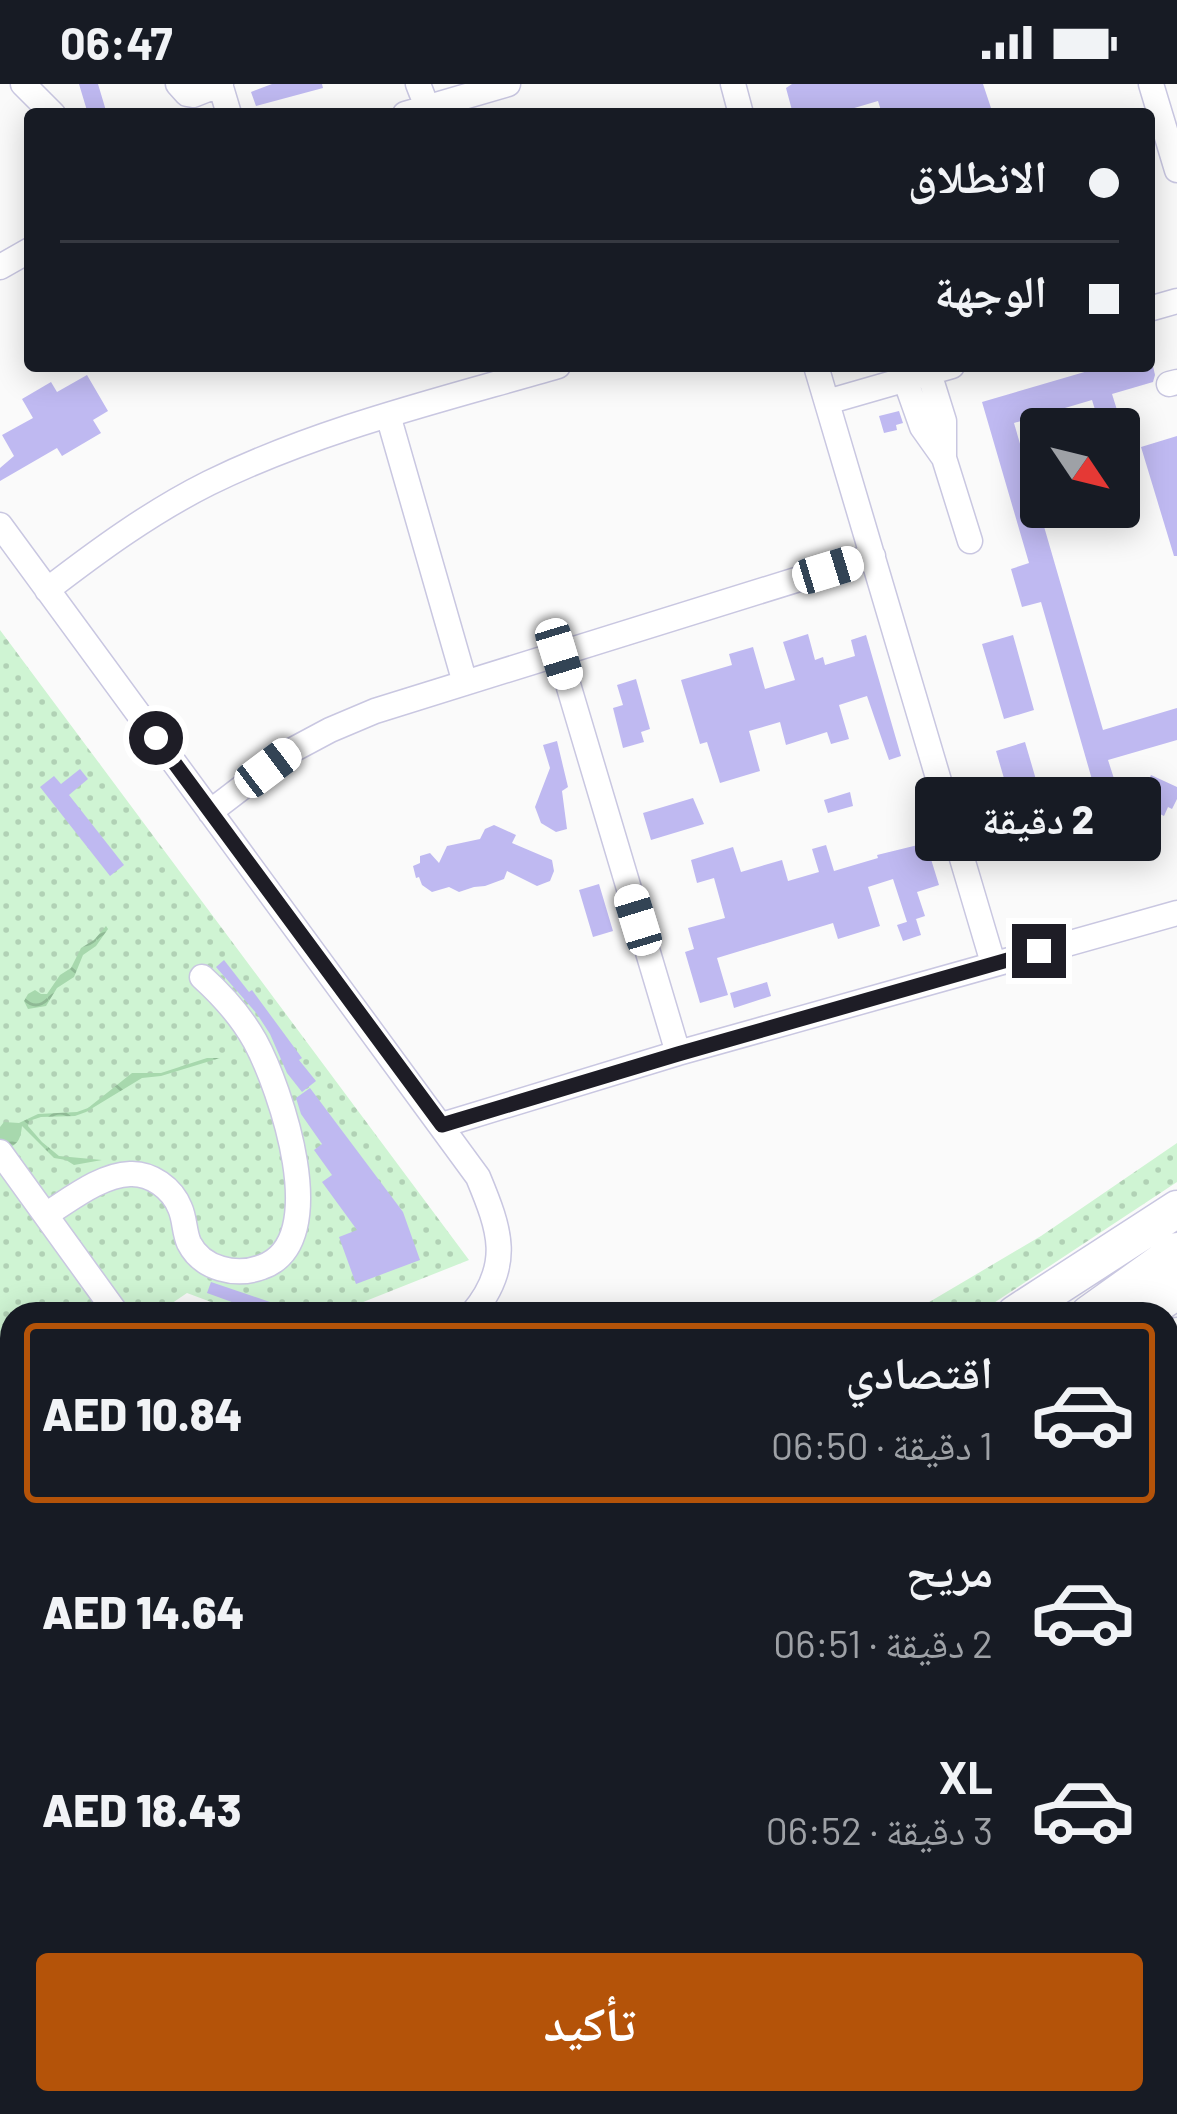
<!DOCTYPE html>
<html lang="ar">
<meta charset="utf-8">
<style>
body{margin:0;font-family:Barlow,"Noto Naskh Arabic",sans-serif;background:#20242c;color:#f1f3f6;direction:rtl;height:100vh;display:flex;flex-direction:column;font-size:45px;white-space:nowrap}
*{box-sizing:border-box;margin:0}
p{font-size:39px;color:#9ea1a6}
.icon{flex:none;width:66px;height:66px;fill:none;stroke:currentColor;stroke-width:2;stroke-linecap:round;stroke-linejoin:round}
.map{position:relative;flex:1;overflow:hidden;direction:ltr}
.panel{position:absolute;left:0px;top:1218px;width:1179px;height:813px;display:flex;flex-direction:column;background:#171b24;border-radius:36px 36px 0 0;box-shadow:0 6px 30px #0003;direction:rtl}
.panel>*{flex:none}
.top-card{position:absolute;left:24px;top:24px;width:1131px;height:264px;border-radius:12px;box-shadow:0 6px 30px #0003;direction:rtl;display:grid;align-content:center;height:264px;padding:0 36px;background:#171b24}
.needle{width:78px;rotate:125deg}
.controls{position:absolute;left:1020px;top:324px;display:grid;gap:24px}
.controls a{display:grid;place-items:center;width:120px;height:120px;border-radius:12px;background:#171b24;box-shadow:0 6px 30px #0003;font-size:60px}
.end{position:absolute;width:54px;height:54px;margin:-27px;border:15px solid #1e1d26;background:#fff;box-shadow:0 0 0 6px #fff}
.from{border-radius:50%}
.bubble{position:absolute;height:84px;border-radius:12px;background:#171b24;box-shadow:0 6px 30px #0003;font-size:39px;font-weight:800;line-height:84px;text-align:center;direction:rtl}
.car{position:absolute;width:36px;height:72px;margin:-36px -18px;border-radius:15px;box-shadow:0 0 9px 3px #0007;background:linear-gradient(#fff 24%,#345 0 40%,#fff 0 76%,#345 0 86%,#fff 0)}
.top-card b{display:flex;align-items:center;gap:42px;height:114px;font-size:45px}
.top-card b+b{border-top:3px solid #363941}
.top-card i{width:30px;height:30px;background:#f1f3f6}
ul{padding:21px 0 0;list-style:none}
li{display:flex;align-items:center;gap:36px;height:180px;margin:0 24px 18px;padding:0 12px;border:6px solid transparent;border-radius:12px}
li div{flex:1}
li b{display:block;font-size:45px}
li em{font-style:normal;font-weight:800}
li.selected{border-color:#b45309}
li>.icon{width:108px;height:108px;stroke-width:1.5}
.cta{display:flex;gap:24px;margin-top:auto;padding:24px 36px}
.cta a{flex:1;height:138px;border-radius:12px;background:#b45309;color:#fff;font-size:48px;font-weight:800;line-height:138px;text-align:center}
.status{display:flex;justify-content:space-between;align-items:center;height:84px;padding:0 60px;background:#171b24;direction:ltr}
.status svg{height:33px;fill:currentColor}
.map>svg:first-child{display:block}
.garden{fill:url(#garden-dots)}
.water{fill:url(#water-waves)}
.building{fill:#bfb9f1}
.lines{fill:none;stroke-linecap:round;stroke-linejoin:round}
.minor-casing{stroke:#c9c7e1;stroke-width:27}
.major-casing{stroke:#c9c7e1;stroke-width:33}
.highway-casing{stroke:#c9c7e1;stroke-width:39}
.minor{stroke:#fff;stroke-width:24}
.major{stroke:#fff;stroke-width:30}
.highway{stroke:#fff;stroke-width:36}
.highway-bridge-casing{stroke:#c9c7e1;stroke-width:39;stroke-linecap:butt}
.highway-bridge{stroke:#fff;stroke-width:36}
.route{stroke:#1e1d26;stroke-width:15}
</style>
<div class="status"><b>06:47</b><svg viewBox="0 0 49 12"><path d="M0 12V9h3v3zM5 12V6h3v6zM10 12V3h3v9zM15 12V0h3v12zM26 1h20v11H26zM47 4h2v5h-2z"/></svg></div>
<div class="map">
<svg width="1177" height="2030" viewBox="0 0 1177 2030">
<defs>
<pattern id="garden-dots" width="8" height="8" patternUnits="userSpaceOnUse" patternTransform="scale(3)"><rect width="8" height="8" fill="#cff4d3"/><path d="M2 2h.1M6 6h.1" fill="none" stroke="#b1d1b5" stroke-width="1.8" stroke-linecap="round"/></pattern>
<pattern id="water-waves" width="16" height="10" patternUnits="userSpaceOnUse" patternTransform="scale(3)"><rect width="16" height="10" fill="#a7d8ad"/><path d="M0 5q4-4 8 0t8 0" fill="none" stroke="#8fb995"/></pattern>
</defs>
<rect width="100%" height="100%" fill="#fafafa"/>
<!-- garden -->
<path class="garden" d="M 0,546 L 469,1176 L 333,1230 L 243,1230 L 187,1209 L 156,1230 L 12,1230 L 12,1283 L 0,1282 Z
M 1177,1059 L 1177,1098 L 977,1230 L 909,1230 L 1041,1152 Z
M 12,1467 L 12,1645 L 0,1654 L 0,1475 Z
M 12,1655 L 12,1718 L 0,1706 L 0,1666 Z
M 38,2019 L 116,2019 L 120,2025 L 111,2030 L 30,2030 Z
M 257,2019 L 453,2019 L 443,2030 L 269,2030 Z"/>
<!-- water -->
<path class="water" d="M 106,842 L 108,845 L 96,862 L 83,871 L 74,893 L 57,904 L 46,922 L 28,925 L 24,917 L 28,910 L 35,906 L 41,910 L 47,910 L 60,891 L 71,884 L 81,864 L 94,856 Z
M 207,974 L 220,974 L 161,992 L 142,994 L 86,1028 L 75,1032 L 41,1033 L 29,1037 L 28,1042 L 42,1058 L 59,1072 L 102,1076 L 74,1081 L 66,1076 L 54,1074 L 22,1042 C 20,1059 17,1061 0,1067 L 0,1043 L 4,1038 L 19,1039 L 38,1030 L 77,1028 L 88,1024 L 132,989 L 161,989 Z"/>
<!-- building -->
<path class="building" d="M 79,0 L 98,0 L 107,30 L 88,30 Z
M 272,0 L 322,0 L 323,4 L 256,22 L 251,8 Z
M 792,0 L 983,0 L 993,30 L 882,30 L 878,17 L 834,30 L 793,30 L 786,4 Z
M 1105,282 L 1153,282 L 1155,291 L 1153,298 L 1112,310 L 1123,345 L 1101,345 L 1092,316 L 1014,339 L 1103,646 L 1177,624 L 1177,656 L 1108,676 L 1118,707 L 1097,713 L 1041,518 L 1022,523 L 1011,485 L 1029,479 L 982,318 Z
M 87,291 L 108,327 L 93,336 L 101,349 L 62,372 L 57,364 L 0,397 L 0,384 L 14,372 L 2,351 L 33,334 L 22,315 L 51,298 L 57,308 Z
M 899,327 L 903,339 L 896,341 L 897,346 L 884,349 L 879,332 Z
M 1177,352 L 1177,472 L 1174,472 L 1141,363 Z
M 808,550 L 815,576 L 823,573 L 825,581 L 855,572 L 851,556 L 866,551 L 901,672 L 889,676 L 867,612 L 839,621 L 849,655 L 831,660 L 827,648 L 786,661 L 780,638 L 749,647 L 760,687 L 720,699 L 707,658 L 700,660 L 681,596 L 732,581 L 729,570 L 753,563 L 765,605 L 795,596 L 783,558 Z
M 1013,551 L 1034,626 L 1004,635 L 982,560 Z
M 636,595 L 650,645 L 641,648 L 644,658 L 623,664 L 613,624 L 623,621 L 617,601 Z
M 557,657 L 568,703 L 562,707 L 567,745 L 556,748 L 541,739 L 535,723 L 550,684 L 543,661 Z
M 1025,658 L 1037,699 L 1008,708 L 996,667 Z
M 80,685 L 88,695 L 69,711 L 124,781 L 110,792 L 40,703 L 54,692 L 61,700 Z
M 1151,691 L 1177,703 L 1177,715 L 1172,725 L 1168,723 L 1164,732 L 1160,730 L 1156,738 L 1138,729 L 1141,722 L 1138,720 Z
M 850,708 L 853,722 L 828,729 L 824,716 Z
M 693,714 L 704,740 L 651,756 L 643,729 Z
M 494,741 L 516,751 L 512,759 L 552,776 L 554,787 L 550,797 L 537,802 L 507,787 L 504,795 L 485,802 L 474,803 L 459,808 L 449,803 L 432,808 L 422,801 L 419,793 L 416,794 L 413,782 L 420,779 L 420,772 L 430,769 L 439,779 L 447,762 L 480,755 L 485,745 Z
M 926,759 L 939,801 L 917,808 L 925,832 L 907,838 L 893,795 L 868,803 L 880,842 L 838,855 L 833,839 L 717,874 L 728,911 L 700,919 L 685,868 L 694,865 L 688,844 L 725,834 L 714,794 L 697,799 L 691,776 L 733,763 L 741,788 L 782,776 L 788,797 L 819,788 L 812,765 L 826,761 L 834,787 L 878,774 L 877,771 Z
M 599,800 L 613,847 L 593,853 L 579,806 Z
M 916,835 L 921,851 L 903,857 L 897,841 Z
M 224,876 L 249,908 L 252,906 L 302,974 L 299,976 L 316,997 L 302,1008 L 287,989 L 270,950 L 257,930 L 216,883 Z
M 767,898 L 771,912 L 734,924 L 730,909 Z
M 310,1004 L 403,1128 L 420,1176 L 356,1200 L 339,1153 L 357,1146 L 322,1098 L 332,1091 L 314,1066 L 322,1060 L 301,1030 L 296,1014 Z
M 211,1198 L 270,1218 L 265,1230 L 207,1209 Z"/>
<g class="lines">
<!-- minor casing -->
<g class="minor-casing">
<path id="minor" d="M 23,0 L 53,30
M 178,0 L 187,10 L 193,11 L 221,0
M 220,0 L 229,30
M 418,0 L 427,23
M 733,0 L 741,30
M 1151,0 L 1177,86
M 405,30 L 508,0
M 0,183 L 30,166
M 1149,225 L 1177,217
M 816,282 L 993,879
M 929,289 L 944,337 L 944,374 L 970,457
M 905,295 L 922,343 L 944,374
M 1169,300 L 1177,298
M 827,318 L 952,282
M 388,331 L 465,599
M 0,441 L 478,1093 C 500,1146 513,1181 472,1230
M 47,506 C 99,466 151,428 209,399 C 319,345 441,316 558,282
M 559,570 L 678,969
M 210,728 L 287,669 L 330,646 L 375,627 L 873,472
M 442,1041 L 678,969 L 1177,829
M 0,1068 L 117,1230
M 47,1130 C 71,1115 101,1091 130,1090 C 151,1089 172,1104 180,1124 C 185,1135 184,1148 189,1159 C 202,1185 236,1193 262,1183 C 334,1158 280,1003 255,957 C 241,932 223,912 202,893
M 0,1294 L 12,1293
M 1167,1679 L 1177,1674
M 1167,1718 L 1177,1713
M 1167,1858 L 1177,1864
M 1167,1965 L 1177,1950
M 1011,2019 L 1027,2030
M 584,2025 L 591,2030
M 764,2030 L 771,2019
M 970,2030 L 978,2019
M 1172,2030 L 1177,2022"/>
</g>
<!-- major casing -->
<g class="major-casing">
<path id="major" d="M 152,2019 L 160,2030
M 212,2019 L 219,2030"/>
</g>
<!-- highway casing -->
<g class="highway-casing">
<path id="highway" d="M 1015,1230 L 1177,1125
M 1089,1230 L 1177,1167
M 1142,1230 L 1177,1207
M 1167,1258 L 1177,1252
M 1167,1307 L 1177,1302
M 1167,1348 L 1177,1343
M 0,1379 L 12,1381
M 1167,1402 L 1177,1397
M 1167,1447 L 1177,1442
M 0,1458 L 12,1452
M 0,1736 L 7,1755
M 0,1805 L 12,1799
M 0,1904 L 12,1899
M 0,1937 L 12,1932
M 0,2007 L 12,2001
M 239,2019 L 248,2030
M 464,2030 L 472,2019
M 512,2030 L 519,2019"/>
</g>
<!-- minor -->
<use href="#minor" class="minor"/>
<!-- major -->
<use href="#major" class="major"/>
<!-- highway -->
<use href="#highway" class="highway"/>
<!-- highway-bridge casing -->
<g class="highway-bridge-casing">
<path id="highway-bridge" d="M 0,1828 L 12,1842"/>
</g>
<!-- highway-bridge -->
<use href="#highway-bridge" class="highway-bridge"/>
</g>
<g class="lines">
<!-- route -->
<path class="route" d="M 156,654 L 442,1041 L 678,970 L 1039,867"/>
</g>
</svg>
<div class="controls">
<a><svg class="needle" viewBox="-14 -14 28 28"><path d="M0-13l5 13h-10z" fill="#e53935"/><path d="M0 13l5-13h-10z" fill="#9ea1a6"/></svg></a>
</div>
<i class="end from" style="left:156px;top:654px"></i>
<i class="end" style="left:1039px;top:867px"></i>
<div class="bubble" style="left:915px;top:693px;width:246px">2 دقيقة</div>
<i class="car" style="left:828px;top:486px;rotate:73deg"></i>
<i class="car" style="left:559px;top:570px;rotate:163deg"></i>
<i class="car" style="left:268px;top:684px;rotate:53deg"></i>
<i class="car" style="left:638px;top:836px;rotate:343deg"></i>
<div class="top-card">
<b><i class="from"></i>الانطلاق</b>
<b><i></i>الوجهة</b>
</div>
<section class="panel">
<ul>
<li class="selected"><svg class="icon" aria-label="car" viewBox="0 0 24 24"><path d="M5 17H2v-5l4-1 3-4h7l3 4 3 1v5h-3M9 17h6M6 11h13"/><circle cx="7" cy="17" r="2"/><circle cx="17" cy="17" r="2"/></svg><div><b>اقتصادي</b><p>1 دقيقة · 06:50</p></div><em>AED 10.84</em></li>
<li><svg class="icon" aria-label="car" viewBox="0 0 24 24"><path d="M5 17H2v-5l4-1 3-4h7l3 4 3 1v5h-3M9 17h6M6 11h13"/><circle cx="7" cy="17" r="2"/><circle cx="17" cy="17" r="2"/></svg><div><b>مريح</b><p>2 دقيقة · 06:51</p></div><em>AED 14.64</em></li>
<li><svg class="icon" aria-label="car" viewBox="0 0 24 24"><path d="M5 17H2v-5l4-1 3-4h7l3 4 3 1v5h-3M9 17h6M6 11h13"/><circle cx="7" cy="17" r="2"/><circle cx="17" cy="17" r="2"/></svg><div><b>XL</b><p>3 دقيقة · 06:52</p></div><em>AED 18.43</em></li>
</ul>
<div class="cta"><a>تأكيد</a></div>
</section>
</div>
